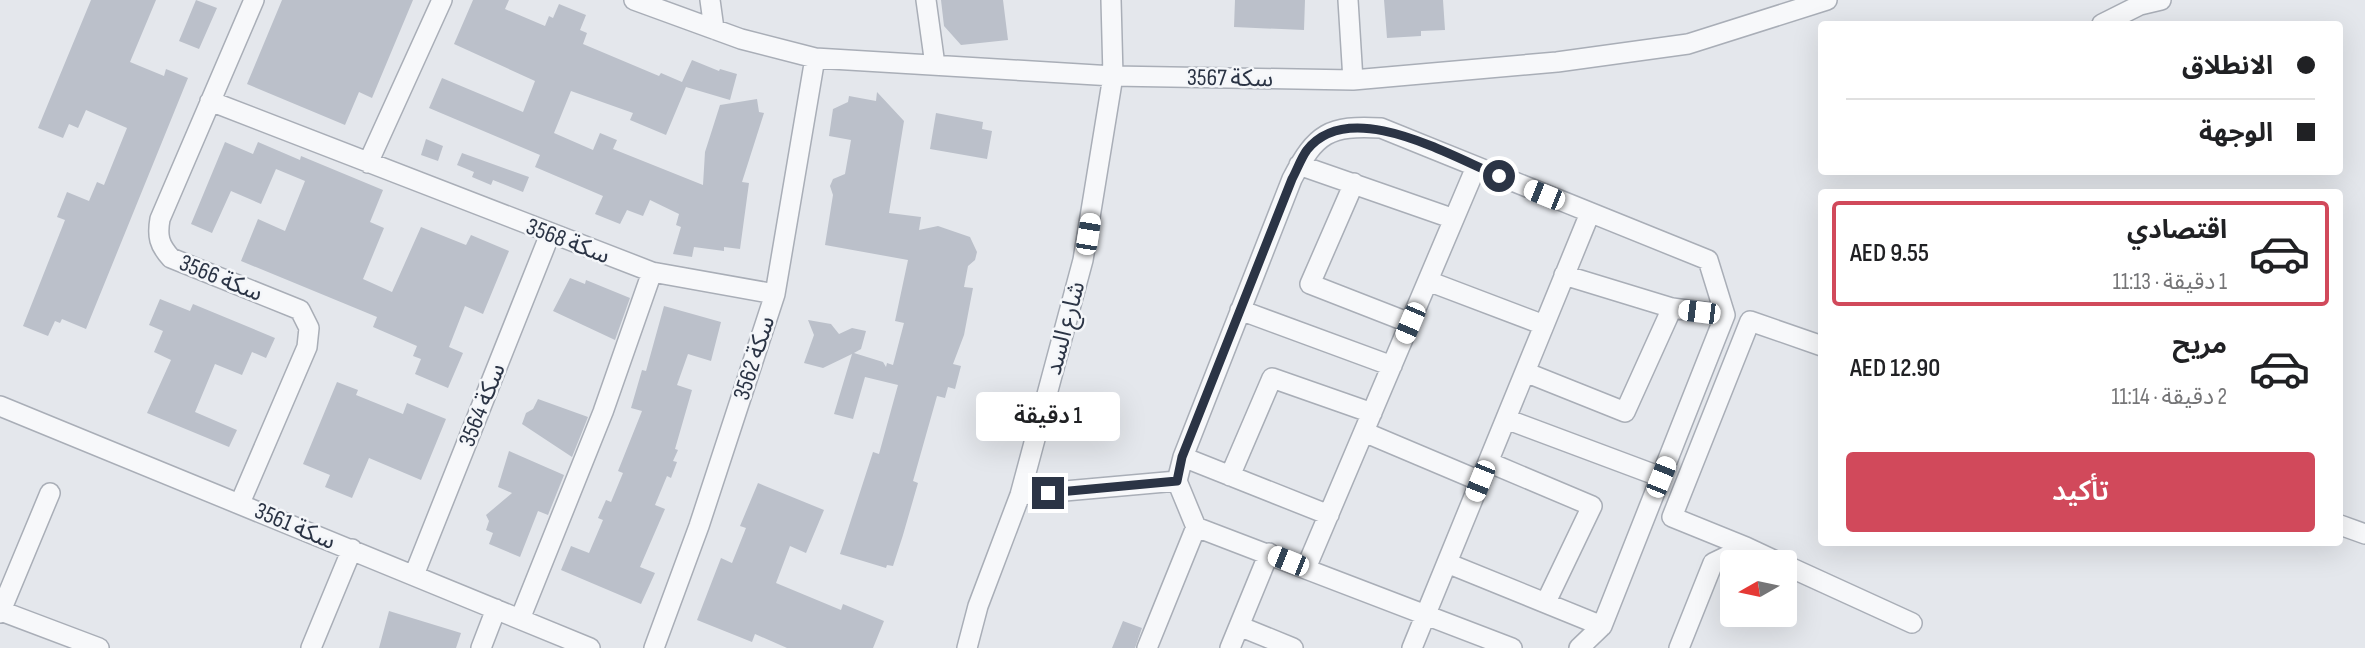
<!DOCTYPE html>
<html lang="ar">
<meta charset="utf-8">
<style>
body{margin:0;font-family:"Sofia Sans Condensed","Noto Sans Arabic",sans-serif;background:#f2f2f2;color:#202124;direction:rtl;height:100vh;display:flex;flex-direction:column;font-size:26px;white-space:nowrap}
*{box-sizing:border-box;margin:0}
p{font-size:23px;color:#757577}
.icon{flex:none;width:38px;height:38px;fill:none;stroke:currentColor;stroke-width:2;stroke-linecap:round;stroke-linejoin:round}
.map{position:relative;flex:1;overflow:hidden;direction:ltr}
.panel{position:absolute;left:1818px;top:189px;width:525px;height:357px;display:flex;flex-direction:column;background:#fff;border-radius:7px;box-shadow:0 7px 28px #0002;direction:rtl}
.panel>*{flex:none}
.guide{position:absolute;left:1818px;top:21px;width:525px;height:154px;border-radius:7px;box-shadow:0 7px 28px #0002;direction:rtl;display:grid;align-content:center;height:154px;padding:0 28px;background:#fff}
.needle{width:46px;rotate:261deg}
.controls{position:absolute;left:1720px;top:550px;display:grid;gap:14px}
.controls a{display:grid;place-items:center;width:77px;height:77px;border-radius:7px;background:#fff;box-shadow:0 7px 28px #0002;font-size:35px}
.end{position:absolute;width:32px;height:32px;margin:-16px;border:9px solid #2b3445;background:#fff;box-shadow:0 0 0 4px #fff}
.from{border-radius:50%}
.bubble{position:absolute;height:49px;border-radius:7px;background:#fff;box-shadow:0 7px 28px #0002;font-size:23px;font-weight:600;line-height:49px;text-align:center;direction:rtl}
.car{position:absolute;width:21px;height:42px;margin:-21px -10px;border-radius:9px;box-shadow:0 0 5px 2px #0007;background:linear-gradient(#fff 24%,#345 0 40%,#fff 0 76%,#345 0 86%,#fff 0)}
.guide b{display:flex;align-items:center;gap:24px;height:66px;font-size:26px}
.guide b+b{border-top:2px solid #e0e0e0}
.guide i{width:18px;height:18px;background:#202124}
ul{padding:12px 0 0;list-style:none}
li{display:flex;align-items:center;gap:21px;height:105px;margin:0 14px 10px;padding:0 14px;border:4px solid transparent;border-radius:7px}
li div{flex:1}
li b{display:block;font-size:26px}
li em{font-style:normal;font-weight:600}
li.on{border-color:#d1495b}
li>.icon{width:63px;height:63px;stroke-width:1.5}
.primary-button{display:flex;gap:14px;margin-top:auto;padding:14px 28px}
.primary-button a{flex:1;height:80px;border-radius:7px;background:#d1495b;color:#fff;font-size:28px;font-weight:600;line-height:80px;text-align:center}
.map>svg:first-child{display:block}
.building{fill:#bbc0ca}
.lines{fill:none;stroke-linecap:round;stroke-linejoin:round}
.minor-casing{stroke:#a9aeb7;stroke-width:22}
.minor{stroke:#f7f8fa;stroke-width:19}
.route{stroke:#2b3445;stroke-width:9}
.labels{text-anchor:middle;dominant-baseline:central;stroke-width:5;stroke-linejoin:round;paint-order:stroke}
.street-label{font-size:24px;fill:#2b3445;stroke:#f4f6f9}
</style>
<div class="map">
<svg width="2365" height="648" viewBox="0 0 2365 648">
<rect width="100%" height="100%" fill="#e4e7ec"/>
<!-- building -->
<path class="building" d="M 91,0 L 156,0 L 130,62 L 164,76 L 166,69 L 188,78 L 86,329 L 62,319 L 60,323 L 55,321 L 48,336 L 23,326 L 65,220 L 57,217 L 67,192 L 89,201 L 97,182 L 104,185 L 127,128 L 86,110 L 78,128 L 69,124 L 63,138 L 38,128 Z
M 196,0 L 217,8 L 199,49 L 179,41 Z
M 282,0 L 413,0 L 372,98 L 359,92 L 345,125 L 247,84 Z
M 473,0 L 509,0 L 505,9 L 545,26 L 549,16 L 553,18 L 559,4 L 586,15 L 580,30 L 587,33 L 583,44 L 659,76 L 661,73 L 682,82 L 692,60 L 719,71 L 720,69 L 737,74 L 730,100 L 686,87 L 666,135 L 630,120 L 633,113 L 571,91 L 554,133 L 593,150 L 600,133 L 617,140 L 613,149 L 703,185 L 705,152 L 720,105 L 757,99 L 759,112 L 764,113 L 742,182 L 749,183 L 740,249 L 724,247 L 724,251 L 694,247 L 692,257 L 673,254 L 681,227 L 676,225 L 679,214 L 650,200 L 643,216 L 627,210 L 620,224 L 595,214 L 603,196 L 535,167 L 540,155 L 429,108 L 442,78 L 523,112 L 535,81 L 454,44 Z
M 941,0 L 1003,0 L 1008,40 L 961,45 L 944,26 Z
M 1235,0 L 1305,0 L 1304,30 L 1234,27 Z
M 1384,0 L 1443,0 L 1445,30 L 1421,31 L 1421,36 L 1387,38 Z
M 877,92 L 904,121 L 889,213 L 921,217 L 919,230 L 938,226 L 970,237 L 977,252 L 975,260 L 968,266 L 964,287 L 973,288 L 964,335 L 953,364 L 961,366 L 955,389 L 948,387 L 945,398 L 937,396 L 913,481 L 918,483 L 903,535 L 893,566 L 887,565 L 886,568 L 840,554 L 873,452 L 879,454 L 898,385 L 865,377 L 853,419 L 834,414 L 852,354 L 823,368 L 804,363 L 814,335 L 808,320 L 831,324 L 839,334 L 852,328 L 866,331 L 861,349 L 854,353 L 883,362 L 886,367 L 887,363 L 893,365 L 904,323 L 895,321 L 908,260 L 825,245 L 833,195 L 830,186 L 833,179 L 845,174 L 851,140 L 829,136 L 833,109 L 848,102 L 849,96 L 876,101 Z
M 936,113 L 983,122 L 982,129 L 992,131 L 987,159 L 930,149 Z
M 426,139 L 443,146 L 438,161 L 421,155 Z
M 225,142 L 253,154 L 258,142 L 300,160 L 301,156 L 383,190 L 370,222 L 384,228 L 363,279 L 392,292 L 421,227 L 466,245 L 471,235 L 509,251 L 483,314 L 465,306 L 449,347 L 463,353 L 448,388 L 415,374 L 421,359 L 413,356 L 417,346 L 373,327 L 377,317 L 241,261 L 258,219 L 285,231 L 305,181 L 276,169 L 261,204 L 231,191 L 212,233 L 191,224 Z
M 462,153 L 529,177 L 523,192 L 493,180 L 491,185 L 472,177 L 474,172 L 457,165 Z
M 570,278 L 585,284 L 586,280 L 630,298 L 615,340 L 553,311 Z
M 160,299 L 190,311 L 193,304 L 275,338 L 266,358 L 252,352 L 242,375 L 215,364 L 195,412 L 237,430 L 229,447 L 147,413 L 171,360 L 154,352 L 163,331 L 149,325 Z
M 664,306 L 721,322 L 711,361 L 688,354 L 677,385 L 692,390 L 675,449 L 678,450 L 673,461 L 677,462 L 671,478 L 667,476 L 655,505 L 665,509 L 640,567 L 655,573 L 641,604 L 561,570 L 571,546 L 589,553 L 603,520 L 598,518 L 606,500 L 611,502 L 623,473 L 618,471 L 642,411 L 631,408 L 642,370 L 646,371 Z
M 337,382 L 358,390 L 356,395 L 403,414 L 407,403 L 446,419 L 421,480 L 369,458 L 352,498 L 325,487 L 330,475 L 303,464 Z
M 538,399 L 588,417 L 572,457 L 522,424 L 526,413 L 533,409 Z
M 509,451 L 564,475 L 548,515 L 538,511 L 520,557 L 489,544 L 493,533 L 486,530 L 489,521 L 486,515 L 512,493 L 498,487 Z
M 758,483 L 824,510 L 806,553 L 790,546 L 776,583 L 841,610 L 843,604 L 884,621 L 873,648 L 787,648 L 755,634 L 752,642 L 697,620 L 721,558 L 732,563 L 746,528 L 740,526 Z
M 389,611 L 461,633 L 456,648 L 379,648 Z
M 1123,621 L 1142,628 L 1135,648 L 1112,648 Z"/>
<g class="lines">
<!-- minor casing -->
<g class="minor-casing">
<path id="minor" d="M 634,0 L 741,39 L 815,58 L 1113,76 L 1353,80 L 1557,62 L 1688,44 L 1827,0
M 710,0 L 714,29
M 926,0 L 935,65
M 1348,0 L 1353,80
M 2102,24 L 2140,5 L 2161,0
M 210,101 L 652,272 L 775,294
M 368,163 L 442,0
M 1299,165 L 1454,219
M 1354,183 L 1310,284 L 1410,323
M 1564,275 L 1672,308 L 1725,315
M 1428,281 L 1544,325
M 1240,310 L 1392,366
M 1525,372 L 1625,412 L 1672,308
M 0,406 L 590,648
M 1506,419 L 1661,477
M 1364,432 L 1480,481
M 1183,457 L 1329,515
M 1488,462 L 1592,506 L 1546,602
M 1230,476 L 1272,378 L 1372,413
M 1020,495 L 1177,481
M 240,503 L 307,347 L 309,328 L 300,310 L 171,258 C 159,245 157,236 160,219 L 254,0
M 2340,525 L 2365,534
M 1196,527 L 1512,648
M 1746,547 L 1672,517 L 1750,321 L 1822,346
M 1447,563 L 1602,626
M 1785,565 L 1912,623
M 1306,568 L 1476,167
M 414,575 L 550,234
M 1,611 L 99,648
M 0,613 L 50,493
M 520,619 L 603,412 L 652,272
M 1239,626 L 1293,648
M 311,648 L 352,549
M 481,648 L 496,609
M 654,648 L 699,526 L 775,294 L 815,58
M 967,648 L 978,606 L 1020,495 L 1083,260 L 1113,76 L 1111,0
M 1147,648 L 1196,527 L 1177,481 L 1183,457 L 1292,179 C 1316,133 1329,125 1381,128 L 1708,260 L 1725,315 L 1602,626 L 1579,648
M 1230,648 L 1269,553
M 1412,648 L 1590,213
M 1679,648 L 1713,563 L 1746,547 L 1778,562"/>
</g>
<!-- minor -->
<use href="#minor" class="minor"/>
</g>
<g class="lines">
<!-- route -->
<path class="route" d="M 1048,493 L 1177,481 L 1182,457 L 1292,179 C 1297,170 1301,158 1307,150 C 1350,96 1450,156 1499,176"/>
</g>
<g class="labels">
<!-- street labels -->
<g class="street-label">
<text transform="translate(1230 78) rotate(1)">سكة 3567</text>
<text transform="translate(568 241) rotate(21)">سكة 3568</text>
<text transform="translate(221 278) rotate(22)">سكة 3566</text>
<text transform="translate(1065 328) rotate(-75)">شارع السد</text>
<text transform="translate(754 358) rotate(-72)">سكة 3562</text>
<text transform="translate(482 405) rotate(-68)">سكة 3564</text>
<text transform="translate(295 526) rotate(23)">سكة 3561</text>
</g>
</g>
</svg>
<div class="controls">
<a><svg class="needle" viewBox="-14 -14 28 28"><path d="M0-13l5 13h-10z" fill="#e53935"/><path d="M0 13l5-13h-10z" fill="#757577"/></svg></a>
</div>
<i class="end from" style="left:1499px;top:176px"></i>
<i class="end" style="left:1048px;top:493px"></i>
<div class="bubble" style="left:976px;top:392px;width:144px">1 دقيقة</div>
<i class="car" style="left:1544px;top:195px;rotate:292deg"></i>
<i class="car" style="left:1088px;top:234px;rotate:9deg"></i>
<i class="car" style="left:1699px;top:312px;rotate:277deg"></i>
<i class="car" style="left:1410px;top:323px;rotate:203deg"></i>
<i class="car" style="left:1661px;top:477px;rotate:22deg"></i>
<i class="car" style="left:1480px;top:481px;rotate:202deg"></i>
<i class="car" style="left:1288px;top:561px;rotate:292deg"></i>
<div class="guide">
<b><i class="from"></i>الانطلاق</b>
<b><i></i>الوجهة</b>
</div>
<section class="panel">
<ul>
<li class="on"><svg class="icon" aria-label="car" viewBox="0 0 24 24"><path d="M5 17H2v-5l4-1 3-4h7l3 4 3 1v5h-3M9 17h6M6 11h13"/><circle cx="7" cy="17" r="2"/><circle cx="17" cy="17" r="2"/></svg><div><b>اقتصادي</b><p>1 دقيقة · 11:13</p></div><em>AED 9.55</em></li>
<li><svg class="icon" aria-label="car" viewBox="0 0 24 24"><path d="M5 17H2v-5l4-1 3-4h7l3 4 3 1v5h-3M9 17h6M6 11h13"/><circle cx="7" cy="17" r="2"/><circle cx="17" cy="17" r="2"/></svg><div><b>مريح</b><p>2 دقيقة · 11:14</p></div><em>AED 12.90</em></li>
</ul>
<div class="primary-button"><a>تأكيد</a></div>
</section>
</div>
